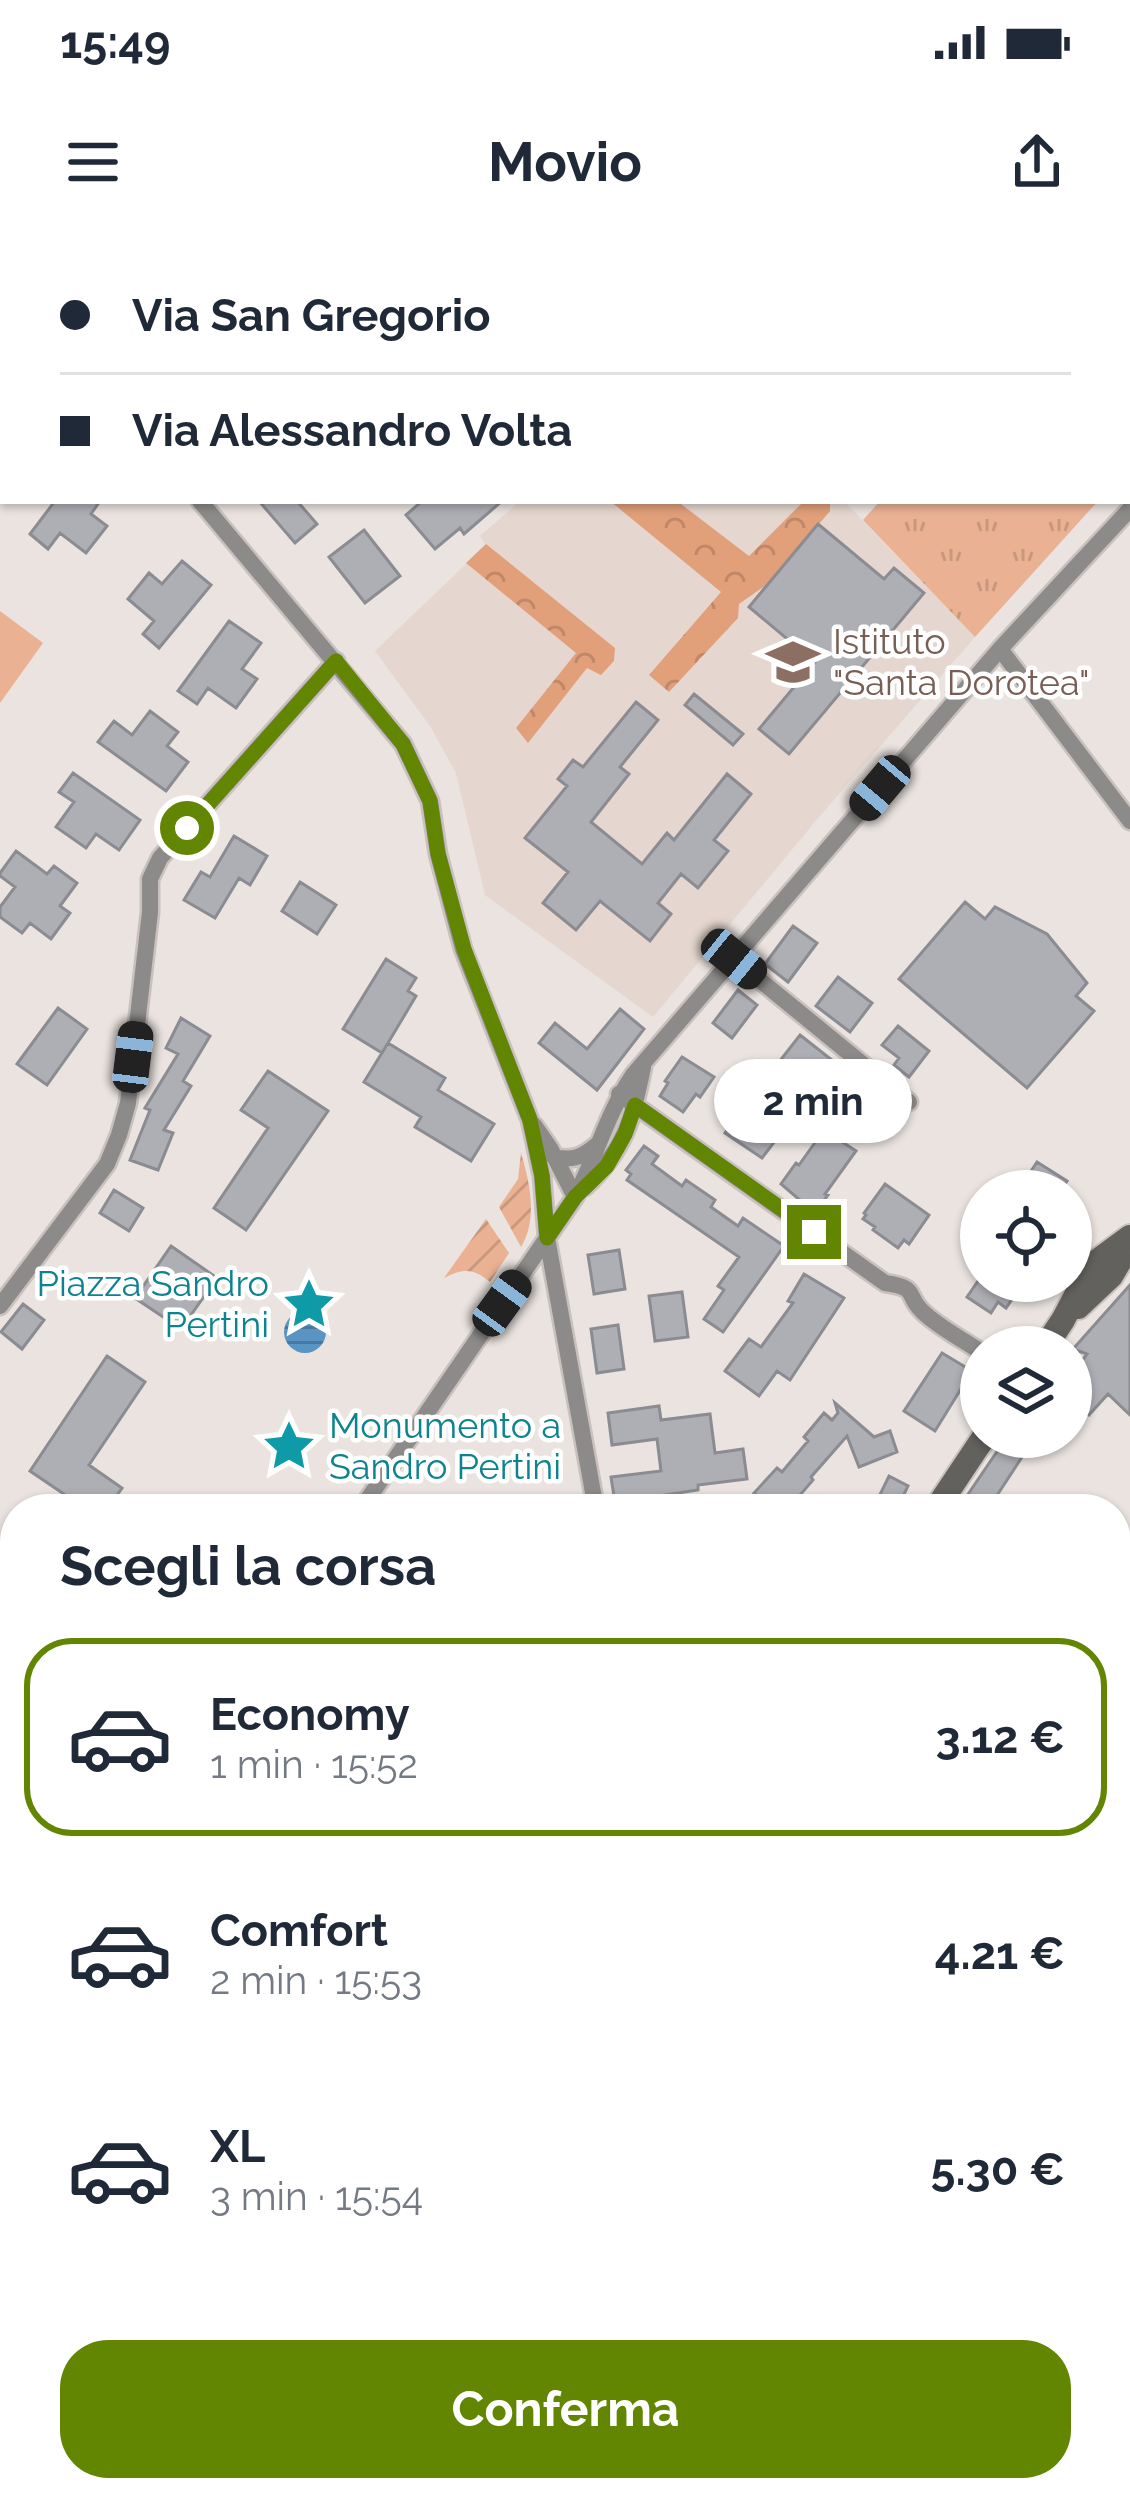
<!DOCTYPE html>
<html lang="it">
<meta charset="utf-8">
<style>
body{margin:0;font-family:Raleway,sans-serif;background:#f2f2f3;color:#1f2937;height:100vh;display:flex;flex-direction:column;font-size:45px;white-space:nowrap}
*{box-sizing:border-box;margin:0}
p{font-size:39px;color:#747a83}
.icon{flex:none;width:66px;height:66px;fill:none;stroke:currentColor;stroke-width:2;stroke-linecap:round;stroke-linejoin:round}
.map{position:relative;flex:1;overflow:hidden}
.details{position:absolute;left:0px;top:1254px;width:1131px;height:1008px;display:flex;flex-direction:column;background:#fff;border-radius:48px 48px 0 0;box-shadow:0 3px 9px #0004}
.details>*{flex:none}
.banner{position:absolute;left:0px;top:0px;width:1131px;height:264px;box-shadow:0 3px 9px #0004;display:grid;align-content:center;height:264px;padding:0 60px;background:#fff}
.controls{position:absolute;left:960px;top:930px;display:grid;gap:24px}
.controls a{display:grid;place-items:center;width:132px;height:132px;border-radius:50%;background:#fff;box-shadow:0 3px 9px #0004;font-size:60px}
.end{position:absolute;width:54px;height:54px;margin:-27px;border:15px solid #628502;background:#fff;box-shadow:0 0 0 6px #fff}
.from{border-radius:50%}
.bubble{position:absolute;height:84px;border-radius:42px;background:#fff;box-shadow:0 3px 9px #0004;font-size:39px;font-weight:700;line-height:84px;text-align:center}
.car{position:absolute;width:36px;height:72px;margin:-36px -18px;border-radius:15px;box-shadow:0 0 9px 3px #0007;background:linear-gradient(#222 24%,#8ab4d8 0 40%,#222 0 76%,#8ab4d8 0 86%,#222 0)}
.banner b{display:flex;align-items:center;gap:42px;height:114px;font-size:45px}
.banner b+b{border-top:3px solid #e0e1e3}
.banner i{width:30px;height:30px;background:#1f2937}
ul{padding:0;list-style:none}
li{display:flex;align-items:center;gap:36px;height:198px;margin:0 24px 18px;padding:0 36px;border:6px solid transparent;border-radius:48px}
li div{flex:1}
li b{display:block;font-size:45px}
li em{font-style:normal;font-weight:700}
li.active{border-color:#628502}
li>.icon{width:108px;height:108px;stroke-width:1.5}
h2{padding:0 60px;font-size:54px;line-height:144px}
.action{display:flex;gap:24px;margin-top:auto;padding:24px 60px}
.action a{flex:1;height:138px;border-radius:48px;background:#628502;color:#fff;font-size:48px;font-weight:700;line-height:138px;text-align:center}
.status{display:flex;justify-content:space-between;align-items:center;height:84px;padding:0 60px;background:#fff;direction:ltr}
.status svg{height:33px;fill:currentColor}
header{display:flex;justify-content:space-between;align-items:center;height:156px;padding:0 60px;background:#fff;font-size:54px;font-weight:700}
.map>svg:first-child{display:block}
.built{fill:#e5d7cf}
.forest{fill:url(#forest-crowns)}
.park{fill:url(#park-tufts)}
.garden{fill:url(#garden-furrows)}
.pitch{fill:#eab293}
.water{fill:url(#water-rules)}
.building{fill:#aeaeb5;stroke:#8b8b92;stroke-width:3}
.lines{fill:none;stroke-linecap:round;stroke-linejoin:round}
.lane-casing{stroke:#c8c1be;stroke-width:14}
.street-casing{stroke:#c8c1be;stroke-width:21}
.secondary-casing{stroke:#c8c1be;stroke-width:28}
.lane{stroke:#8d8b89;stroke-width:9}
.street{stroke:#8d8b89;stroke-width:16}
.secondary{stroke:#63615d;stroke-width:24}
.rail{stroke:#2b2827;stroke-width:6;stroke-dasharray:6 12;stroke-linecap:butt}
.route{stroke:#628502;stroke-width:15}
.labels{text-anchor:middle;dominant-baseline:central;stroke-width:9;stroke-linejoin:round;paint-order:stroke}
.education-label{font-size:36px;fill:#785e54;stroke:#fff;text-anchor:start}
.culture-label{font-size:36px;fill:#0d838f;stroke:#fff;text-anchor:end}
</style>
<div class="status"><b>15:49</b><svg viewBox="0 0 49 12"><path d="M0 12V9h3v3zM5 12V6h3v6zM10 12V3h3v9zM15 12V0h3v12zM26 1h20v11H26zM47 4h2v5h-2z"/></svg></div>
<header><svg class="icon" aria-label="menu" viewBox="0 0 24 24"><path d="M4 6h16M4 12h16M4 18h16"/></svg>Movio<svg class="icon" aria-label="share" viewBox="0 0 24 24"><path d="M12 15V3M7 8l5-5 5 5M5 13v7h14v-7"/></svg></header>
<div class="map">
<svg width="1130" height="2262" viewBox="0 0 1130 2262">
<defs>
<pattern id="forest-crowns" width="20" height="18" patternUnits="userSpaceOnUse" patternTransform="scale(3)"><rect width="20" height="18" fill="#e19f7a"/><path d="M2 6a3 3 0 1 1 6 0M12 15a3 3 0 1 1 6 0" fill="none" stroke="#c08868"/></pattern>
<pattern id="park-tufts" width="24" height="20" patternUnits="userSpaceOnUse" patternTransform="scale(3)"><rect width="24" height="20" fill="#eab293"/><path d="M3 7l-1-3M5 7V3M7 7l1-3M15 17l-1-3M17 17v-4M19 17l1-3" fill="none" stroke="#c8987e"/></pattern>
<pattern id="garden-furrows" width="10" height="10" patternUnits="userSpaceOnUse" patternTransform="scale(3)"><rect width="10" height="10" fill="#eab293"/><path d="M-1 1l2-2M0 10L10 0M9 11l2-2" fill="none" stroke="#c8987e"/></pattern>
<pattern id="water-rules" width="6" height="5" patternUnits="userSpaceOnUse" patternTransform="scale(3)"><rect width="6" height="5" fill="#5895c3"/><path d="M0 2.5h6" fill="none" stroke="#48789d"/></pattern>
</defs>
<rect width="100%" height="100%" fill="#eae3df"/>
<!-- built -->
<path class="built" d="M 520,261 L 844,261 L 975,397 L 819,577 L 653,777 L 485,655 L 456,533 L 430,486 L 375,411 L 486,305 L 480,296 Z
M 1130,1626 L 1130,1686 L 1116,1696 L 1116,1636 Z
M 297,2247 L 412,2247 L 392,2262 L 278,2262 Z"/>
<!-- forest -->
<path class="forest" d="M 610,261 L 677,261 L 749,316 L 804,261 L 830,261 L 830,271 L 769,343 L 739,364 L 738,378 L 669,452 L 649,435 L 721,352 Z
M 486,304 L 615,408 L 614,421 L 601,435 L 587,428 L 528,503 L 516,488 L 576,413 L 466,323 Z"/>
<!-- park -->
<path class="park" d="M 880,261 L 1098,261 L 975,397 L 863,280 Z"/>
<!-- garden -->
<path class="garden" d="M 521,913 C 530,943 538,979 521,1007 L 499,967 L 518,939 Z
M 486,979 L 509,1013 L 490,1042 C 474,1028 463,1028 444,1038 Z"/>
<!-- pitch -->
<path class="pitch" d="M 0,371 L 43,403 L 0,463 Z"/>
<!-- water -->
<path class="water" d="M284 1092a21 21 0 1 1 42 0a21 21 0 1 1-42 0Z"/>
<!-- building -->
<path class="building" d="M 55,261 L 100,261 L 91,274 L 107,286 L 86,313 L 60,293 L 48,309 L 30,294 Z
M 259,261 L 297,261 L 317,284 L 295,303 Z
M 422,261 L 502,261 L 464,294 L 460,288 L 435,309 L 406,275 Z
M 818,284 L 884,339 L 894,328 L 924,353 L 789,514 L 759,489 L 815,422 L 749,367 Z
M 364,290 L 400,336 L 365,363 L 329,317 Z
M 182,321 L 211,345 L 159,408 L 143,394 L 154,381 L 128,359 L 149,333 L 162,344 Z
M 229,381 L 261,403 L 242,429 L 257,439 L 236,468 L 208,448 L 197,464 L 178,451 Z
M 694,454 L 743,494 L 733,505 L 685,465 Z
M 636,462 L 658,480 L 620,527 L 629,534 L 591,582 L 642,624 L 667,593 L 674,600 L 727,534 L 751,554 L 714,600 L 728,611 L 698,648 L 681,634 L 658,663 L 671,674 L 650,701 L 600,661 L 576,690 L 543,663 L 568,632 L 525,598 L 567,546 L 558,539 L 573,520 L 583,527 Z
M 150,471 L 178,492 L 167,506 L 188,522 L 166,551 L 98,502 L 114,481 L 132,495 Z
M 73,533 L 140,580 L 119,610 L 96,594 L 86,608 L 56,587 L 74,562 L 59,552 Z
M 234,596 L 267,616 L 250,645 L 239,638 L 215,678 L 184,660 L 201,632 L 210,637 Z
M 16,611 L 47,634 L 54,626 L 77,643 L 60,666 L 70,673 L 51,699 L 30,683 L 22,693 L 0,677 L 0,667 L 15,647 L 0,636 L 0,633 Z
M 300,642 L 336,665 L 317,694 L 282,671 Z
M 965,662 L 985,679 L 995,667 L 1047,694 L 1087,743 L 1076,756 L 1094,771 L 1027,848 L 899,739 Z
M 793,686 L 817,703 L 788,742 L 765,724 Z
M 386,719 L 416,738 L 408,751 L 416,756 L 382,813 L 343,789 Z
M 838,737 L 872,763 L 850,792 L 816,766 Z
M 738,750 L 757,765 L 732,798 L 713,783 Z
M 58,768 L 87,789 L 47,845 L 17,824 Z
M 620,769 L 644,789 L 597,850 L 539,803 L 555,783 L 587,809 Z
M 181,778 L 210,796 L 183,841 L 191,846 L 164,890 L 173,893 L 158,930 L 130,920 L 150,870 L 145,868 L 178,814 L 166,808 Z
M 898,786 L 929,811 L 909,837 L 894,825 L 899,818 L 882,805 Z
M 800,795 L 842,828 L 821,854 L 779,822 Z
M 388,803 L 445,838 L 438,850 L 494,884 L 471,921 L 415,887 L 421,877 L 364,842 Z
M 682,817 L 714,837 L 700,857 L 696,854 L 683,872 L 660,856 L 668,843 L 665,841 Z
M 268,831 L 328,871 L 246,990 L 214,968 L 268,888 L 241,870 Z
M 758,844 L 798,871 L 762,918 L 725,893 Z
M 824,890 L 856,911 L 825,954 L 828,955 L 815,973 L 781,944 L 796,923 L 799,925 Z
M 644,906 L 658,916 L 652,924 L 682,946 L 686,940 L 715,960 L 711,967 L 738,986 L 743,978 L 784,1006 L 723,1092 L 704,1079 L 724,1050 L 718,1046 L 739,1017 L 627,940 L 631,934 L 626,930 Z
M 1037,922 L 1067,941 L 1061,951 L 1018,951 Z
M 885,944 L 929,975 L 909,1004 L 904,1000 L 898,1008 L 873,990 L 875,987 L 863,979 L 866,975 L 864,973 Z
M 114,950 L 143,968 L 129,991 L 100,973 Z
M 171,1006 L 217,1038 L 181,1089 L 135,1058 Z
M 619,1010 L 625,1049 L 594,1054 L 588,1015 Z
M 804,1034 L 844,1058 L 790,1140 L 777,1131 L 759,1156 L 725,1131 L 749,1099 L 761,1107 L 793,1063 L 788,1061 Z
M 978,1041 L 1001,1041 L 1017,1052 L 1006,1068 L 998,1062 L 991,1073 L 967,1057 Z
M 1130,1045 L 1130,1175 L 1108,1154 L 1089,1175 L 1071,1163 L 1071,1136 L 1087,1114 L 1073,1109 Z
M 682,1052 L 688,1097 L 655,1101 L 649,1056 Z
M 23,1064 L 44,1080 L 22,1109 L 1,1092 Z
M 618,1085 L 624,1129 L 597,1133 L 591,1089 Z
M 942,1113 L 972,1131 L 935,1191 L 904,1171 Z
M 107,1116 L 145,1142 L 89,1225 L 122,1248 L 107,1269 L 86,1269 L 30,1231 Z
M 835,1163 L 874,1197 L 890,1191 L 897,1212 L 859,1227 L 847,1196 L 811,1237 L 813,1240 L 788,1269 L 773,1269 L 754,1253 L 777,1228 L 782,1232 L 808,1201 L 804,1197 L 824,1173 L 832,1180 L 838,1173 Z
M 659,1166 L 661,1180 L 710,1174 L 715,1213 L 743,1209 L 747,1239 L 698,1245 L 698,1250 L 665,1255 L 666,1269 L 616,1269 L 611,1237 L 661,1231 L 657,1199 L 612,1205 L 608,1173 Z
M 1007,1197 L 1017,1197 L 1030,1205 L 988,1269 L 958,1269 Z
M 889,1236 L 908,1246 L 897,1269 L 873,1269 Z
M 15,1483 L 15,1523 L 0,1510 L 0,1500 Z
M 0,1660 L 15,1673 L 15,1719 L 0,1711 Z
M 0,1773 L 15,1786 L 15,1802 L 7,1815 L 15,1821 L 15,1865 L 0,1883 Z
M 0,2219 L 15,2235 L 15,2249 L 1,2262 Z
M 136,2247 L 185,2247 L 196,2262 L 117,2262 Z"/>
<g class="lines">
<!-- lane casing -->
<g class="lane-casing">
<path id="lane" d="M 1116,1548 L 1130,1530"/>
</g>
<!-- street casing -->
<g class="street-casing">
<path id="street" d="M 250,0 L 251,3
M 499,3 L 504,0
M 0,141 L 3,142
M 200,261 L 403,504 L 430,561 L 438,614 L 463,709 L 530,880 L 542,936 L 547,998 L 596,1269
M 1000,409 L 1130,581
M 734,719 L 909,862
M 619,854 L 885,1043 C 920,1048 905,1055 922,1071 C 938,1087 962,1099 981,1112
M 534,885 L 550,908 L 575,957
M 554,917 C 574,921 583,917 599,903
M 585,947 C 624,910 633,879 643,827
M 0,1066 L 107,924 L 119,895 L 128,863 L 150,672 L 150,639 L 160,618 L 336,421
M 361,1269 L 575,957 C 596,917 607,873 633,835 L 1000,409 L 1130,269
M 0,1458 L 15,1470
M 1116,1620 L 1130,1610
M 0,1723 L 15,1736
M 0,1915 L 15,1892
M 0,1962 L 15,1972
M 1116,2212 L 1130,2182
M 952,2247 L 990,2262
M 1095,2262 L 1102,2247"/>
</g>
<!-- secondary casing -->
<g class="secondary-casing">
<path id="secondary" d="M 1078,1067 L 1111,1036 L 1130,1004
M 1045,1107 L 1063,1080 L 1092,1025 L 1130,997
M 936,1269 L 984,1197
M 77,2262 L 97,2247"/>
</g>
<!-- lane -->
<use href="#lane" class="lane"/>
<!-- street -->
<use href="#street" class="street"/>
<!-- secondary -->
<use href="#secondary" class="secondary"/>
<!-- rail -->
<path class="rail" d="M 1116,1671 L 1130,1661
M 302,2262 L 322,2247"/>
</g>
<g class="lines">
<!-- route -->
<path class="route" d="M 187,588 L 336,421 L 403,504 L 430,561 L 438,614 L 464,709 L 530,880 L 542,936 L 547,998 L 575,957 L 607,926 L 625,894 L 635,865 L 814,992"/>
</g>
<!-- icons -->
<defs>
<g id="school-bare" transform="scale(4.14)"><path d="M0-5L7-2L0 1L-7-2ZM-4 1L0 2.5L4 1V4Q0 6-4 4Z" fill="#8d6e63" stroke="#fff" stroke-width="2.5" paint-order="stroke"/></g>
<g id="sight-bare" transform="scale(4.14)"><path d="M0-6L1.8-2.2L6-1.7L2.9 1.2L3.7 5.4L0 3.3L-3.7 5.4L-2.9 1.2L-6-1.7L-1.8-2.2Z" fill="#0f9aa8" stroke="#fff" stroke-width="2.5" paint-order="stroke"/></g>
</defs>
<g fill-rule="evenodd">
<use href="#school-bare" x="793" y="422"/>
<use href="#sight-bare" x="309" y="1064"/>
<use href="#sight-bare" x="289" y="1206"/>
</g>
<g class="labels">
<!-- education labels -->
<g class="education-label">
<text x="833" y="401">Istituto<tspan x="833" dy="41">"Santa Dorotea"</tspan></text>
</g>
<!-- culture labels -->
<g class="culture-label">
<text x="269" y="1043">Piazza Sandro<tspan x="269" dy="41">Pertini</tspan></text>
<text x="329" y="1185" text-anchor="start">Monumento a<tspan x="329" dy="41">Sandro Pertini</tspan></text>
</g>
</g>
</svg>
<div class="controls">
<a><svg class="icon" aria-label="locate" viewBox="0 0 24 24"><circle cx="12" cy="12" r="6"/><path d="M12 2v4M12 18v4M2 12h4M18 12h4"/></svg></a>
<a><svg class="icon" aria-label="layers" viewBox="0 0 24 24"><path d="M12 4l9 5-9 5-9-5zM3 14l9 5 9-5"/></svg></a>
</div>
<i class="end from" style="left:187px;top:588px"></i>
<i class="end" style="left:814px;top:992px"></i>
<div class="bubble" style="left:714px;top:819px;width:198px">2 min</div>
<i class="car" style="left:880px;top:548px;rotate:220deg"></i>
<i class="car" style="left:734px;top:719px;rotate:129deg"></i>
<i class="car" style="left:133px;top:817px;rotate:7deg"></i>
<i class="car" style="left:502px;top:1063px;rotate:36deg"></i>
<div class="banner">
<b><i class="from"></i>Via San Gregorio</b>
<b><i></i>Via Alessandro Volta</b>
</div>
<section class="details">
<h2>Scegli la corsa</h2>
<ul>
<li class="active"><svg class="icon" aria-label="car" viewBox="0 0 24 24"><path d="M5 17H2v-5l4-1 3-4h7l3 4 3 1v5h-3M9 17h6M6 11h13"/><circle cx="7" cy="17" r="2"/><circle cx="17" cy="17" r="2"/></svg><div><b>Economy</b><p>1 min · 15:52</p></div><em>3.12 €</em></li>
<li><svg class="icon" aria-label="car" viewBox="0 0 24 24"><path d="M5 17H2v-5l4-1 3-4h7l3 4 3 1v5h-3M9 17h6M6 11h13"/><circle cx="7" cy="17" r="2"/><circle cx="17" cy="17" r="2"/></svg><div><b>Comfort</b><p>2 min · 15:53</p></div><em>4.21 €</em></li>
<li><svg class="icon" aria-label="car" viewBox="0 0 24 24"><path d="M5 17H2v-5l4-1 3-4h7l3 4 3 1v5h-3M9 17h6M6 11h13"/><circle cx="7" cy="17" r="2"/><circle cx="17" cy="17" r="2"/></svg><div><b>XL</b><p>3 min · 15:54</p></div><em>5.30 €</em></li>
</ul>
<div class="action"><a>Conferma</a></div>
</section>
</div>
